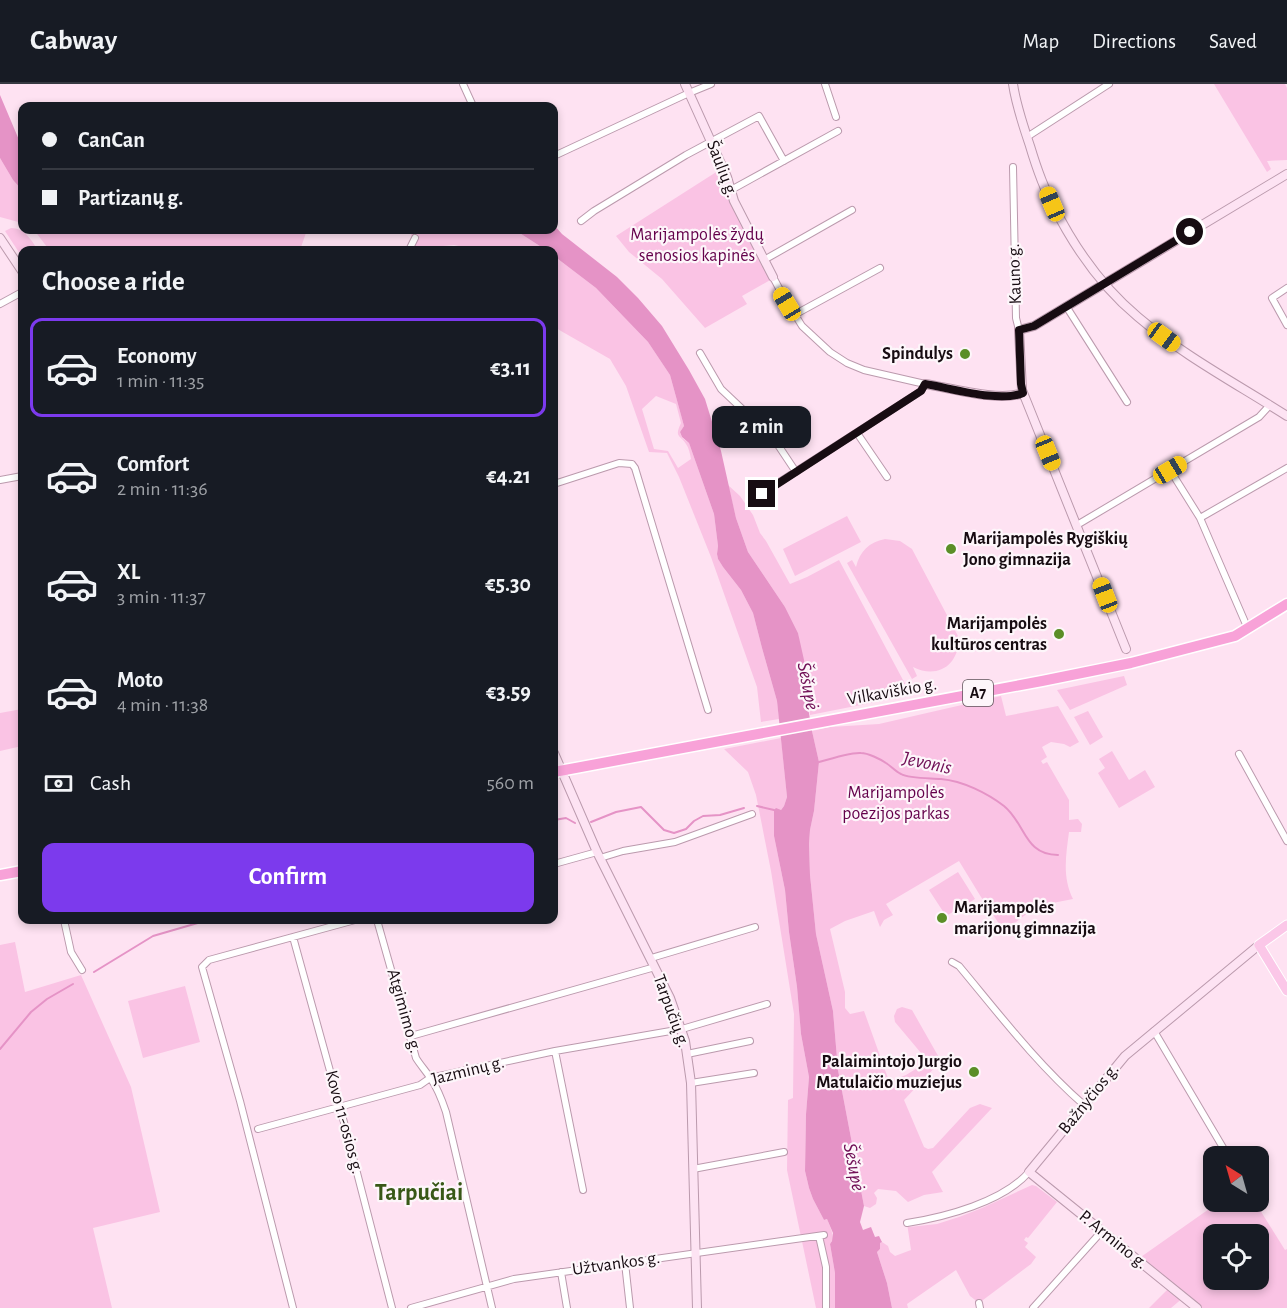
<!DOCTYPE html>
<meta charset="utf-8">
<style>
body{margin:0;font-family:"Alegreya Sans",sans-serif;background:#20242c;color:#f1f3f6;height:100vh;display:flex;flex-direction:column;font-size:22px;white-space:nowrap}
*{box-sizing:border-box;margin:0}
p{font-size:20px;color:#9ea1a6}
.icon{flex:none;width:33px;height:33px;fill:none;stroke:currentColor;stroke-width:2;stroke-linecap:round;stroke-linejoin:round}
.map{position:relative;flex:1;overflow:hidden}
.details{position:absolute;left:18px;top:162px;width:540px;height:678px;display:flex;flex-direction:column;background:#171b24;border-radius:12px;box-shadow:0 3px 9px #0003}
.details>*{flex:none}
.hud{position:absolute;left:18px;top:18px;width:540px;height:132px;border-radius:12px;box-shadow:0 3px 9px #0003;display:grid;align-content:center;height:132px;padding:0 24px;background:#171b24}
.needle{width:39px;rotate:323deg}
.tools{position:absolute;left:1203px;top:1062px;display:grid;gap:12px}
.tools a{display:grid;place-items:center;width:66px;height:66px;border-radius:12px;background:#171b24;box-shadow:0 3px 9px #0003;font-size:30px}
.end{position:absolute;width:27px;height:27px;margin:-14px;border:8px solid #170c12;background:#fff;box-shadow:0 0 0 3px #fff}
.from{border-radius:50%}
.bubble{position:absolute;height:42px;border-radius:12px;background:#171b24;box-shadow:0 3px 9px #0003;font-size:20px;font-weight:600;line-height:42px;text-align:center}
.car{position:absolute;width:18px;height:36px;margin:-18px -9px;border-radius:8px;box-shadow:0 0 4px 2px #0007;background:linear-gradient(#f5c518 24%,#345 0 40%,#f5c518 0 76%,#345 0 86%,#f5c518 0)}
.hud b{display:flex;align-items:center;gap:21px;height:57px;font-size:22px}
.hud b+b{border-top:2px solid #363941}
.hud i{width:15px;height:15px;background:#f1f3f6}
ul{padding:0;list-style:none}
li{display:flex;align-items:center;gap:18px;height:99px;margin:0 12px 9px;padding:0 12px;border:3px solid transparent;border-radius:12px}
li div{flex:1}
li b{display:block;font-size:22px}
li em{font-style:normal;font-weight:600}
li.active{border-color:#7c3aed}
li>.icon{width:54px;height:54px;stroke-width:1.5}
h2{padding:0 24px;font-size:27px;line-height:72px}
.pay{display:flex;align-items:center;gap:15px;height:66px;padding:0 24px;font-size:22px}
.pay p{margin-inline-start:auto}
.cta{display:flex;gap:12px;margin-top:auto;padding:12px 24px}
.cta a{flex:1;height:69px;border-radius:12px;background:#7c3aed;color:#fff;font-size:24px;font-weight:600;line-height:69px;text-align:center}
header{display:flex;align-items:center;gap:36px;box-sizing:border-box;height:84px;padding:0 30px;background:#171b24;border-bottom:2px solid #363941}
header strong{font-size:28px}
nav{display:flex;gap:33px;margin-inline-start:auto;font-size:21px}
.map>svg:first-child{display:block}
.green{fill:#fac3e4;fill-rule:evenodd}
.water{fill:#e593c6}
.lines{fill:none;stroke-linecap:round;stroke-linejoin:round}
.stream{stroke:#e593c6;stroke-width:2}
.street-casing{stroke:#bb9aad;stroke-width:8}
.secondary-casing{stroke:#bb9aad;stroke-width:10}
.primary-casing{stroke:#fff;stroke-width:11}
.highway-casing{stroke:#fff;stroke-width:13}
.street{stroke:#fff;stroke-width:6}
.secondary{stroke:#fde3f3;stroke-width:8}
.primary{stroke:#fbc7e8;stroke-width:9}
.highway{stroke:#f8a2d8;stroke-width:10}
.route{stroke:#170c12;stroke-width:8}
.poi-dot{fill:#5b8e27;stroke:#fdf6fa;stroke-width:2}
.labels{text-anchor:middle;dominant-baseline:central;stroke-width:4.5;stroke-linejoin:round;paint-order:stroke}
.shield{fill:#fdf6fa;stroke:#5c5258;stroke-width:1.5}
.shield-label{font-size:16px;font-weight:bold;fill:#170c12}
.street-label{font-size:18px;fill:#170c12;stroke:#fdf6fa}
.park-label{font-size:18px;fill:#64004b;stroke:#fdf6fa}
.poi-label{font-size:18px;font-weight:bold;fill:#170c12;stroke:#fdf6fa;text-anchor:end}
.water-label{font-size:20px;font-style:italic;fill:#700f56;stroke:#fdf6fa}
.district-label{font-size:24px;font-weight:bold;fill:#385817;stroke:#fdf6fa}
</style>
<header>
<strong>Cabway</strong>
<nav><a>Map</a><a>Directions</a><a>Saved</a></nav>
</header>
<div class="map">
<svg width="1287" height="1224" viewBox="0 0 1287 1224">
<rect width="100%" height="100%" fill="#fee2f2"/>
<!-- green -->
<path class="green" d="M 1214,0 L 1285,0 L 1287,4 L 1287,76 L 1267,77 L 1271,85 L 1267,88 Z
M 0,74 L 13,96 L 22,106 L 22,139 L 0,133 Z
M 721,85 L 772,195 L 742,212 L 747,220 L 705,244 L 662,195 L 629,168 L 616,152 Z
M 11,144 C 25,144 31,156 38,166 L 22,166 L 22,173 L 5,147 Z
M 34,146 L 91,146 C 106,151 124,147 140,146 L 307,146 L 300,166 L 48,166 L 47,163 Z
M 409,146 L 515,146 L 546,166 L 478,166 L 454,161 L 443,162 L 430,166 L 412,166 L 415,160 Z
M 554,172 L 596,204 L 648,258 L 670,291 L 684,342 L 680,348 L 682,354 L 689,359 L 714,430 L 718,462 L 717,470 L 718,475 L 723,483 L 741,506 L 753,529 L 762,564 L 777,617 L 779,635 L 761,638 L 757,603 L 711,473 L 679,393 L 667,369 L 649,368 L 626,302 L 610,275 L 554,243 ZM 656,312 L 676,320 L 681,339 C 674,354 680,350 686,360 C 689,364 690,370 691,375 L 678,384 L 668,367 L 654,365 L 642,325 Z
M 728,401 L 740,412 L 753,431 L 760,449 L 766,457 L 790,500 L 807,493 L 839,476 L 911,611 L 810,631 L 798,549 L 785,523 L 748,468 L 736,434 Z
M 847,432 L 861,458 L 795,492 L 783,465 Z
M 885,455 L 900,457 L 912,465 L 958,552 C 961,580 938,596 913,583 L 917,592 L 912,595 L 847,479 L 852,476 L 856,483 C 860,467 869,458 885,455 Z
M 1124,592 L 1127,601 L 1070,626 L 1057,606 Z
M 1001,612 L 1006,632 L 1058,622 L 1079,658 L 1070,663 L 1064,660 L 1051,658 L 1042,663 L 1047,673 L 1041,677 L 1043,680 L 1047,678 L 1069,716 L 1069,736 L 1078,735 L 1082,740 L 1081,748 L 1069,748 C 1066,771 1062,793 1073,815 L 1037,822 L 1004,847 L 981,813 L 959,777 L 886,820 L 893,831 L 884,836 L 880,843 L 874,827 L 845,837 L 830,845 L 845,908 L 845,924 L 850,930 L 864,927 L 889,997 L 906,991 L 919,983 L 921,969 L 895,938 L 894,932 L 897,925 L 902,923 L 912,926 L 941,977 L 904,1016 L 924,1063 L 928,1065 L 933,1064 L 970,1024 L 980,1020 L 992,1024 L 932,1088 L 943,1108 L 924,1111 L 908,1118 L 896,1107 L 878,1105 L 874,1109 L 877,1114 L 876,1120 L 870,1124 L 864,1122 L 838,986 L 833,927 L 816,850 L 810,791 L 809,760 L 810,746 L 814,727 L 819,678 L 812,647 L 830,643 L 879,640 Z
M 22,625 L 22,662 L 0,667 L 0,629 Z
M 1088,627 L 1103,653 L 1090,661 L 1074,633 Z
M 781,654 L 787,713 L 784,722 L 780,727 L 774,726 L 774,752 L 785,806 L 789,848 L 797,903 L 801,950 L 809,993 L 806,1030 L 805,1087 L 809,1104 L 813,1115 L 824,1136 L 827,1135 C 830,1143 836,1153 830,1160 L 835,1189 L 835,1224 L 816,1224 L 787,1086 L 788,1016 L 793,1014 L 794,930 L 771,787 L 756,711 L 748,688 L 724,665 Z
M 1112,667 L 1129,696 L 1145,686 L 1155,703 L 1119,724 L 1098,689 L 1105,684 L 1099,675 Z
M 958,788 L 975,815 L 946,832 L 929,806 Z
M 15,858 L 25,908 L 81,891 L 131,1003 L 160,1128 L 93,1144 L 112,1224 L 0,1224 L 0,861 Z
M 185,902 L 200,958 L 143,974 L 128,917 Z
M 1032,1101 L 1036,1102 L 1057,1118 L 1028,1154 L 1026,1153 L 1024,1156 L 1028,1159 L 1025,1163 L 1036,1173 L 1031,1180 L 979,1219 L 970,1212 L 956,1186 L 907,1220 L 908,1224 L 892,1224 L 887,1199 L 877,1168 L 880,1165 L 879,1159 L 882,1158 L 888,1162 L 890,1168 L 895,1172 L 911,1166 L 907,1139 L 909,1143 L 937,1140 L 959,1133 L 982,1124 Z
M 1219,1118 L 1255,1118 L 1285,1166 L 1287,1165 L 1287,1224 L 1197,1224 L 1184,1213 L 1171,1224 L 1149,1224 L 1171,1202 L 1138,1175 ZM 1214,1150 L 1258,1150 L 1258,1196 L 1214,1196 Z"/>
<!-- water -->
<path class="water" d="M 0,11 L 22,63 L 22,106 L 13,96 L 0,74 Z
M 554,141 L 562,150 L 617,193 L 638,214 L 662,242 L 689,286 L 705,315 L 721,367 L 736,434 L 748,468 L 785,523 L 798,549 L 804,576 L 806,612 L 812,647 L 819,678 L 814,727 L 810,746 L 809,760 L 810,791 L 816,850 L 833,927 L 838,986 L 864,1122 L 860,1138 L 863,1146 L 871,1143 L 875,1153 L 879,1152 L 882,1158 L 880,1159 L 880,1165 L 877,1168 L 887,1199 L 892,1224 L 835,1224 L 835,1189 L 830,1160 L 832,1157 L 833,1149 L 827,1135 L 824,1136 L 813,1115 L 809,1104 L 805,1087 L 806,1030 L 809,993 L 801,950 L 797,903 L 789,848 L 785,806 L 774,752 L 774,726 L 776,724 L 781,726 L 784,722 L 787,713 L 777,617 L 762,564 L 753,529 L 741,506 L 723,483 L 718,475 L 717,470 L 718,462 L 714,430 L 689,359 L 682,353 L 680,348 L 684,342 L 670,291 L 648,258 L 596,204 L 554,172 L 554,166 L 546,166 L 515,146 L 554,146 Z"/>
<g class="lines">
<!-- stream -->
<path class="stream" d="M 816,679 C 826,676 851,668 861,669 C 868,669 880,675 886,679 C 891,682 895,687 901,690 C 910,695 930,694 941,695 C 963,697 987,709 1004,722 C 1026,740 1024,771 1058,771
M 757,722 L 774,726
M 554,736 L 566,734 L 575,739
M 591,738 L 616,728 L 641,723 L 664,746 L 674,749 L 686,745 L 694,737 L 703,732 L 720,731 L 744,724
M 94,888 L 153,852 L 208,836
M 0,965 L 31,928 L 47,915 L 73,900"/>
<!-- street casing -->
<g class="street-casing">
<path id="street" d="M 463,0 L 473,22
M 825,0 L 836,33
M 1027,53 L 1109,0
M 554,72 L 689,9 L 711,0
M 1013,83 L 1016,234 L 1019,246
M 731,106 L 838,47
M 581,137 L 594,127 L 686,71 L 759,32 L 784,77
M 409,166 L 415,154
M 764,176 L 852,126
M 1287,204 L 1272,214 L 1287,241
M 0,220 L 22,208
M 1066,222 L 1127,318
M 794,231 L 880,184
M 700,269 L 721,305 L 774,355 L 796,388
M 857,349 L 887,393
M 1170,386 L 1200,434 L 1248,545
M 0,396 L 22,392
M 554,400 L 619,379 L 632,380 L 635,384 L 708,626
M 761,410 L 921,307 L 925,300 L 864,286 L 847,279 L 830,268 L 802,242 L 781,208 L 773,193
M 1200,434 L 1287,384
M 1077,441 L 1259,333 L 1270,321
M 1239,670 L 1287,757
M 600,774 L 623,767 L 675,758 L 752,730
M 554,780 L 597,768
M 64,836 L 71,868 L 82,886
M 377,836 L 416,974 C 421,982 426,987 431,995 C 438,1005 442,1016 446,1028 L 492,1224
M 293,853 L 340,1023 L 392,1224
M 651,874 L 755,843
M 952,878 L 959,882 C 999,930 1037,980 1084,1021
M 1154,947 L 1228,1072
M 411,952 L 655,883
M 555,967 L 583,1106
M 687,970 L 750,957
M 691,999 L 754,989
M 258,1045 L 420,1001 L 430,994 L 555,967 L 682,945 L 767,920
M 693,1085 L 784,1068
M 907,1139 C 945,1133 1003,1118 1029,1088
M 819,1152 L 826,1183 L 826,1224
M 625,1179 L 630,1224
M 561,1188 L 567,1224
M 979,1219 L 980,1224
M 293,1224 L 240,1017 L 202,883 L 209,876 L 355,836
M 411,1224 L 514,1195 L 824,1151
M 1033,1224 L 1102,1147"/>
</g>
<!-- secondary casing -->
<g class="secondary-casing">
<path id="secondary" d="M 685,0 L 727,93 L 734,117 L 773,193
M 1013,0 C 1016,21 1023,41 1030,62 C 1036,82 1043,103 1053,121 C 1074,163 1102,203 1138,233 C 1184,272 1237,300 1287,332
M 0,154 L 22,187
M 925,300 C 951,304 999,318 1023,309
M 1126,565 L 1022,306 L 1019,246 L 1034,242 L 1287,90
M 554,669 L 597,768 L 670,914 L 685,957 L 691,999 L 697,1224
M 1197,1224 L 1029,1088 L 1125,972 L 1259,861"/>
</g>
<!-- primary casing -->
<g class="primary-casing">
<path id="primary" d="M 1287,841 L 1259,861 L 1287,907"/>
</g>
<!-- highway casing -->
<g class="highway-casing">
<path id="highway" d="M 554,688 L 1042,597 L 1131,579 L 1235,552 L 1287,520
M 0,791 L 22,787"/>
</g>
<!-- street -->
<use href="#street" class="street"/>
<!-- secondary -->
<use href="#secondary" class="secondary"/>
<!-- primary -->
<use href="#primary" class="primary"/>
<!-- highway -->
<use href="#highway" class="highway"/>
</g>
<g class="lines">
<!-- route -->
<path class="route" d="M 762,410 L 921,307 L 925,300 C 951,304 999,319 1023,309 L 1021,300 L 1019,246 L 1034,242 L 1190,148"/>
</g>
<!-- markers -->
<g class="poi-dot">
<circle cx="965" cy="270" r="6"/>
<circle cx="951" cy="465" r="6"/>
<circle cx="1059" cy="550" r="6"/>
<circle cx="942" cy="834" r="6"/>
<circle cx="974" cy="988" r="6"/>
</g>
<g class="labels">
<!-- shield labels -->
<rect class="shield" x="963" y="596" width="30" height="26" rx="4.5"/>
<g class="shield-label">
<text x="978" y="609">A7</text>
</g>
<!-- street labels -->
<g class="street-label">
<text transform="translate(722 85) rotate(69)">Šaulių g.</text>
<text transform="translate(1015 190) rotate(-92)">Kauno g.</text>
<text transform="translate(892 608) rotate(-10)">Vilkaviškio g.</text>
<text transform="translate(404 927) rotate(74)">Atgimimo g.</text>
<text transform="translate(671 927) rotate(70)">Tarpučių g.</text>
<text transform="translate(468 987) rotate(-14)">Jazminų g.</text>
<text transform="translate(1089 1015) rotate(-51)">Bažnyčios g.</text>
<text transform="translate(344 1038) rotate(75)">Kovo 11-osios g.</text>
<text transform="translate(1113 1156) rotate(39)">P. Armino g.</text>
<text transform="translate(616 1180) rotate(-8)">Užtvankos g.</text>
</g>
<!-- park labels -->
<g class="park-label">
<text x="697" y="151">Marijampolės žydų<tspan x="697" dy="21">senosios kapinės</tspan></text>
<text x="896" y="709">Marijampolės<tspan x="896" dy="21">poezijos parkas</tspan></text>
</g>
<!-- poi labels -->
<g class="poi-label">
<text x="953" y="270">Spindulys</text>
<text x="963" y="455" text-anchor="start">Marijampolės Rygiškių<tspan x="963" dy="21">Jono gimnazija</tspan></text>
<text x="1047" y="540">Marijampolės<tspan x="1047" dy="21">kultūros centras</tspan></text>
<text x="954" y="824" text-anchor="start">Marijampolės<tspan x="954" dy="21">marijonų gimnazija</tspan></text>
<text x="962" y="978">Palaimintojo Jurgio<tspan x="962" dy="21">Matulaičio muziejus</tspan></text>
</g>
<!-- water labels -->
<g class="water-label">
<text transform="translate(808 602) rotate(79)">Šešupė</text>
<text transform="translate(927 679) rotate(12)">Jevonis</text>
<text transform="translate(854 1083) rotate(79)">Šešupė</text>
</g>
<!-- district labels -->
<g class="district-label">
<text x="419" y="1109">Tarpučiai</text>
</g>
</g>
</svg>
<div class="tools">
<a><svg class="needle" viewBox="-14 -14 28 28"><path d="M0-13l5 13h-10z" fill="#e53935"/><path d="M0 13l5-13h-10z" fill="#9ea1a6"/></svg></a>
<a><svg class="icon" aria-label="locate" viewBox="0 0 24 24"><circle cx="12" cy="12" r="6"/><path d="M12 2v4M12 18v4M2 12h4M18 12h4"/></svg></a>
</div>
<i class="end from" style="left:1190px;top:148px"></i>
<i class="end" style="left:762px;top:410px"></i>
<div class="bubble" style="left:712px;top:322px;width:99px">2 min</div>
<i class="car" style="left:1052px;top:120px;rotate:337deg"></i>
<i class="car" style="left:787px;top:220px;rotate:329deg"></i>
<i class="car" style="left:1164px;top:253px;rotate:126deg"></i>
<i class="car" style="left:1048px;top:369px;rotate:158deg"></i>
<i class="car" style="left:1170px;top:386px;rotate:59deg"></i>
<i class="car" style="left:1105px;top:511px;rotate:339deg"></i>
<div class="hud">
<b><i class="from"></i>CanCan</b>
<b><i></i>Partizanų g.</b>
</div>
<section class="details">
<h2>Choose a ride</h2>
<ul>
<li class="active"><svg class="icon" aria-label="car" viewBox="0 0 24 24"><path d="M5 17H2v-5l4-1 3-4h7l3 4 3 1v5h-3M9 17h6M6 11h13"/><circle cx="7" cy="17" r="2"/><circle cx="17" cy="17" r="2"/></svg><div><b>Economy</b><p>1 min · 11:35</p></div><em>€3.11</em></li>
<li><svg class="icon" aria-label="car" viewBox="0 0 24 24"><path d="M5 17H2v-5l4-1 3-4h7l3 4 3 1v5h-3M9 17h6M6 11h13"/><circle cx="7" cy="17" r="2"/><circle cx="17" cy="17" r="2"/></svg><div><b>Comfort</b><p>2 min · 11:36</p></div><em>€4.21</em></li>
<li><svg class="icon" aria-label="car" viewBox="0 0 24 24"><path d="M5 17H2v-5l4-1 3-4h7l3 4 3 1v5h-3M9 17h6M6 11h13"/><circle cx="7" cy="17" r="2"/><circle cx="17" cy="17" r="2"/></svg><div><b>XL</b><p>3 min · 11:37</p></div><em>€5.30</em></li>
<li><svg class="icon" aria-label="car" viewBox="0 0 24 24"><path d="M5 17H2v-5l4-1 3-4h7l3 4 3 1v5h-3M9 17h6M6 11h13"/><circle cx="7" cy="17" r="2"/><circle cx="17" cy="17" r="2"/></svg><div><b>Moto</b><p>4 min · 11:38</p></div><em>€3.59</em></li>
</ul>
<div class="pay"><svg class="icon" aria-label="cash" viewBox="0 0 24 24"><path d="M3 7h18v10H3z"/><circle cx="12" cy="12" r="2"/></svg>Cash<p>560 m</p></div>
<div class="cta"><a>Confirm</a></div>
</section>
</div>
